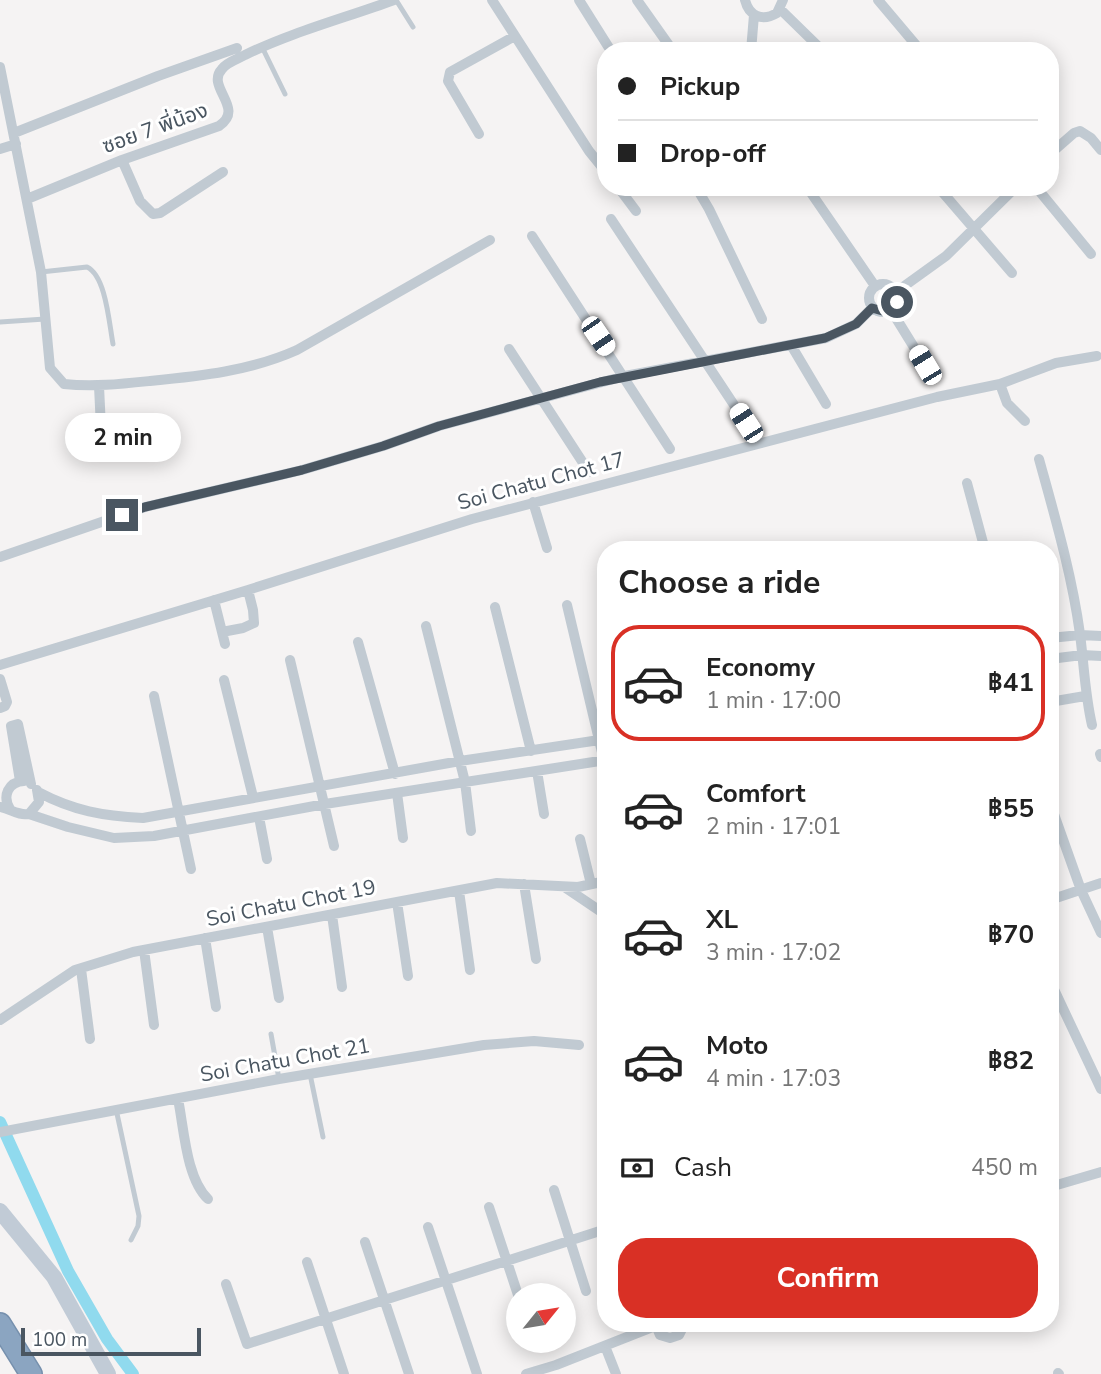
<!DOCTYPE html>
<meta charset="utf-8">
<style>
body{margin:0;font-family:"Nunito Sans","Noto Sans Thai",sans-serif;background:#f6f6f6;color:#222;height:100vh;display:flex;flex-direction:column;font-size:26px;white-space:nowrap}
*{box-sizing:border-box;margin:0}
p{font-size:23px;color:#767676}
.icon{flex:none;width:38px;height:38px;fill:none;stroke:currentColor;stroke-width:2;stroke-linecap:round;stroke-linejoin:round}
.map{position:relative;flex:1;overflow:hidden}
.side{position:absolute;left:597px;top:541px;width:462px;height:791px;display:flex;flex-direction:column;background:#fff;border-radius:28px;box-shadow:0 4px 18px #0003}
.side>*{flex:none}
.guide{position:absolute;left:597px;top:42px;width:462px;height:154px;border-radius:28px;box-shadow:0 4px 18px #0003;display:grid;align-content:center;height:154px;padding:0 21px;background:#fff}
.needle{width:46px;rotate:60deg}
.controls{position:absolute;left:506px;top:1283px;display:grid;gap:14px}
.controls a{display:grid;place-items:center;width:70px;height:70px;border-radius:50%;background:#fff;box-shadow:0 4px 18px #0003;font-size:35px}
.scale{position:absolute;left:21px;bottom:18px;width:180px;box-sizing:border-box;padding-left:7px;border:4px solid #4a5661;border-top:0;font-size:19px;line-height:24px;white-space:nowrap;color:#4a5661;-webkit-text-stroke:5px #fff;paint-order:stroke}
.end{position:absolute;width:32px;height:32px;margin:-16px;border:9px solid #4a5661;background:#fff;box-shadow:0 0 0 4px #fff}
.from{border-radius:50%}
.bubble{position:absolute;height:49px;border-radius:24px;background:#fff;box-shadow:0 4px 18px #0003;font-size:23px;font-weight:700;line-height:49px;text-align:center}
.car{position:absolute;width:21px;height:42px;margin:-21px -10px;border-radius:9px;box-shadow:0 0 5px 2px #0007;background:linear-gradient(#fff 24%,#345 0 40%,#fff 0 76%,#345 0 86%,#fff 0)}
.guide b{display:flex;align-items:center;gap:24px;height:66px;font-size:26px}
.guide b+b{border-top:2px solid #e0e0e0}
.guide i{width:18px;height:18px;background:#222}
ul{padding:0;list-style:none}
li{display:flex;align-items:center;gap:21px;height:116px;margin:0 14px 10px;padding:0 7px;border:4px solid transparent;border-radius:28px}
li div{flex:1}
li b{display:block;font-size:26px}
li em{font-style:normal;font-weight:700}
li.active{border-color:#d93025}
li>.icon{width:63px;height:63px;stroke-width:1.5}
h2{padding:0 21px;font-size:32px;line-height:84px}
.pay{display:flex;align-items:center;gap:18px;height:77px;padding:0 21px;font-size:26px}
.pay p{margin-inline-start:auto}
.primary-button{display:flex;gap:14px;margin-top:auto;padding:14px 21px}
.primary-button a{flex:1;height:80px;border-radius:28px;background:#d93025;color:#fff;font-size:28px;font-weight:700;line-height:80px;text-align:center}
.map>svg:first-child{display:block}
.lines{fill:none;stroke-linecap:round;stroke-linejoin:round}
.canal{stroke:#90daee;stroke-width:12}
.highway-casing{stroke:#7690ad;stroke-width:24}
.lane{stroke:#c1cad2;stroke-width:5}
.street{stroke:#c1cad2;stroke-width:10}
.secondary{stroke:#c1cbd6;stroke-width:16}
.highway{stroke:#8ba5c1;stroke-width:21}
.route{stroke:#4a5661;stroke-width:9}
.labels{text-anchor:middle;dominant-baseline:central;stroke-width:6;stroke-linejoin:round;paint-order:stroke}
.street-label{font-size:21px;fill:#4a5661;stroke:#fff}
</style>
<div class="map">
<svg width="1101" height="1374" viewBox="0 0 1101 1374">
<rect width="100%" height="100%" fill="#f5f3f3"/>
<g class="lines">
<!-- canal -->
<path class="canal" d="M 0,1122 L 68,1271 L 107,1339 L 133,1374"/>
<!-- highway casing -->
<g class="highway-casing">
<path id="highway" d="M 0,1324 L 31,1374"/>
</g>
<!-- lane -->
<path class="lane" d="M 396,0 L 413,27
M 262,47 L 285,94
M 41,272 L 87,267 C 106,276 109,323 113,344
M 0,322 L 45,319
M 271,1034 L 279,1079
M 310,1074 L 323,1137
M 116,1109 L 139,1216 L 138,1226 L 131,1240"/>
<!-- street -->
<path class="street" d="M 492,0 L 589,151 L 606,172
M 579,0 L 611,51
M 637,0 L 673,51
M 745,0 C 749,16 762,22 777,13 L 783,0
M 878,0 L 921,51
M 780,9 L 823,51
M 751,51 L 754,15
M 0,67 L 41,272 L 50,368 L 64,384 C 93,387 121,384 150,381 C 201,376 250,371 297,350 L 490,240
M 14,133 L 158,76 L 237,48
M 479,134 L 448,81 L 450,72 L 515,36
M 0,149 L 16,144
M 1050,154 L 1074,133 L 1080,131 L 1091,138 L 1101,150
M 122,160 L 140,201 L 153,214 L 160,213 L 223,172
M 618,187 L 636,211
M 696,187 L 709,209 L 762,319
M 807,187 L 875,286
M 938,187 L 1012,273
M 1036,187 L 1091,254
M 27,199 L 122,160 L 219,126 C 246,108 205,87 222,69 C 227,62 238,59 245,55 C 292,32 345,18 394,0
M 611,219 L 746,423
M 532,236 L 670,449
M869 298a14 14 0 1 1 28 0a14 14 0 1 1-28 0Z
M 896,292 L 946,256 L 1016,187
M 891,310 L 925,365
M 791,345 L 826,404
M 509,349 L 589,472
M 1000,384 L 1007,403 L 1025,421
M 99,386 L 102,449
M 1039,459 C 1055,517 1072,575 1080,634 C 1084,665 1085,695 1092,725
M 967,483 L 985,550
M 533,502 L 547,548
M 0,557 L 145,507 L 302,470 L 383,446 L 439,426 L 576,389 L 625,376 L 826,338 L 856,324 L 872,308
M 214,600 L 225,644
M 567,605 L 605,765
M 495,607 L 531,751
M 426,626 L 465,782 L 471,831
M 222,632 L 243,628 L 254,623 L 253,610 L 248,590
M 1050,638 L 1080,635 L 1101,636
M 358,642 L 395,774
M 1050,659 L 1082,655 L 1101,656
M 290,660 L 334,846
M 0,665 L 248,590 L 472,519 L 937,397 L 1000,384 L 1056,363 L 1097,356
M 0,679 L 7,702 L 5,706 L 0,708
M 224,680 L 253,797
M 154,696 L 191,869
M 1050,702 L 1085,696
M 1100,754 L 1101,757
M 537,771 L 544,814
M 20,781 L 11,726 L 18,724 L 31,784
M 38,792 C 74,811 103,816 143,818 L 460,761 L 606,739
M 397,793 L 403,838
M 1050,803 L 1081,890 L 1101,933
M 0,807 C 11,809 18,816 29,814 L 39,802 L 37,790
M 10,809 C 2,796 8,782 24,781
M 29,814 L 68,827 L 114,838 L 154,836 L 325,804 L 606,760
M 259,817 L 267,859
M 580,839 L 591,884
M 524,884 L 536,959
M 566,888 L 606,915
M 459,891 L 470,970
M 1050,900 L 1101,883
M 397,902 L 408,976
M 332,915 L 342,987
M 267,927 L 279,998
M 205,938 L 216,1007
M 144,950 L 154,1025
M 81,969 L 90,1039
M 1050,981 L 1101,1089
M 0,1020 L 75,970 L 133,952 L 497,883 L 578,887 L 606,881
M 178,1099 C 184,1128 186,1178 208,1199
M 0,1132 L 279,1079 L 484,1045 L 534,1041 L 579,1045
M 1050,1132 L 1053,1139
M 1050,1187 L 1101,1172
M 554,1190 L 586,1291
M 489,1207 L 518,1295
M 428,1227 L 477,1374
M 365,1242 L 409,1374
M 307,1262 L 344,1374
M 226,1284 L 247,1344 L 606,1229
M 655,1323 L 660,1335 L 670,1338 L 679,1335 L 685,1323
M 605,1346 L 616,1374
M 1058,1373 L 1059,1374
M 526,1374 L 556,1365 L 655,1326"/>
<!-- secondary -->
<path class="secondary" d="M 0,1211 L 54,1277 L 108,1374"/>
<!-- highway -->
<use href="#highway" class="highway"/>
</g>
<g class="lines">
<!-- route -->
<path class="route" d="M 122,515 L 145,507 L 302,470 L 383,446 L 439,426 L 600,382 L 825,338 L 856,324 L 872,308 L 886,312 L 897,302"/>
</g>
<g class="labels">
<!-- street labels -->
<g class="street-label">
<text transform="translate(155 128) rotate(-20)">ซอย 7 พี่น้อง</text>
<text transform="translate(541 481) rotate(-15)">Soi Chatu Chot 17</text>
<text transform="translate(291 903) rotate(-11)">Soi Chatu Chot 19</text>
<text transform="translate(285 1060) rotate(-10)">Soi Chatu Chot 21</text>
</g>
</g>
</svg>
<div class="controls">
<a><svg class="needle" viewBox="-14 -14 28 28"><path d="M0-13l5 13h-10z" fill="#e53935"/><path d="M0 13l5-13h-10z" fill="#767676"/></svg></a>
</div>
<div class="scale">100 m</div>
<i class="end from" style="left:897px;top:302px"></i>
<i class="end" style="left:122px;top:515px"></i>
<div class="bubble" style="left:65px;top:413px;width:116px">2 min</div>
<i class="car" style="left:598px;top:336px;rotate:146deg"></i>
<i class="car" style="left:925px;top:365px;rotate:329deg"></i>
<i class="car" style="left:746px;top:423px;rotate:327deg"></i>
<div class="guide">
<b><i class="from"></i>Pickup</b>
<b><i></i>Drop-off</b>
</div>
<section class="side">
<h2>Choose a ride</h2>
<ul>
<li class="active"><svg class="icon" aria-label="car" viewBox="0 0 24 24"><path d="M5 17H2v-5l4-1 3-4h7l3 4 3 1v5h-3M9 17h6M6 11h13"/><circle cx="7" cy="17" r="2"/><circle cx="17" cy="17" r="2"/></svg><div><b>Economy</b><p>1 min · 17:00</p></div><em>฿41</em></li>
<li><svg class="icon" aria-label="car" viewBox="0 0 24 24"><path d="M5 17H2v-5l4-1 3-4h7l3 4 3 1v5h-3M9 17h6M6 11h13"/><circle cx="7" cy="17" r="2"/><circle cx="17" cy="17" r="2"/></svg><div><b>Comfort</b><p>2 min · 17:01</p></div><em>฿55</em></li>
<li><svg class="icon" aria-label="car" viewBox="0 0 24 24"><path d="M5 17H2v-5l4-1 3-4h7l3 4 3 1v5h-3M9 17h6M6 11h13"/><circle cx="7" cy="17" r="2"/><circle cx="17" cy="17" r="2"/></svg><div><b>XL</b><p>3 min · 17:02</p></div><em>฿70</em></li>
<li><svg class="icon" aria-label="car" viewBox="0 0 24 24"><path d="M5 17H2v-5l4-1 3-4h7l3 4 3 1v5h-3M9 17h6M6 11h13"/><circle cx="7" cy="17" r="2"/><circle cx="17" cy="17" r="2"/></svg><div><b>Moto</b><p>4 min · 17:03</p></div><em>฿82</em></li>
</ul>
<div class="pay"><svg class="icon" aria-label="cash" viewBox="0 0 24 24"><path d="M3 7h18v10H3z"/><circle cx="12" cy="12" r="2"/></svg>Cash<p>450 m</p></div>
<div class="primary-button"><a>Confirm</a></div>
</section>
</div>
